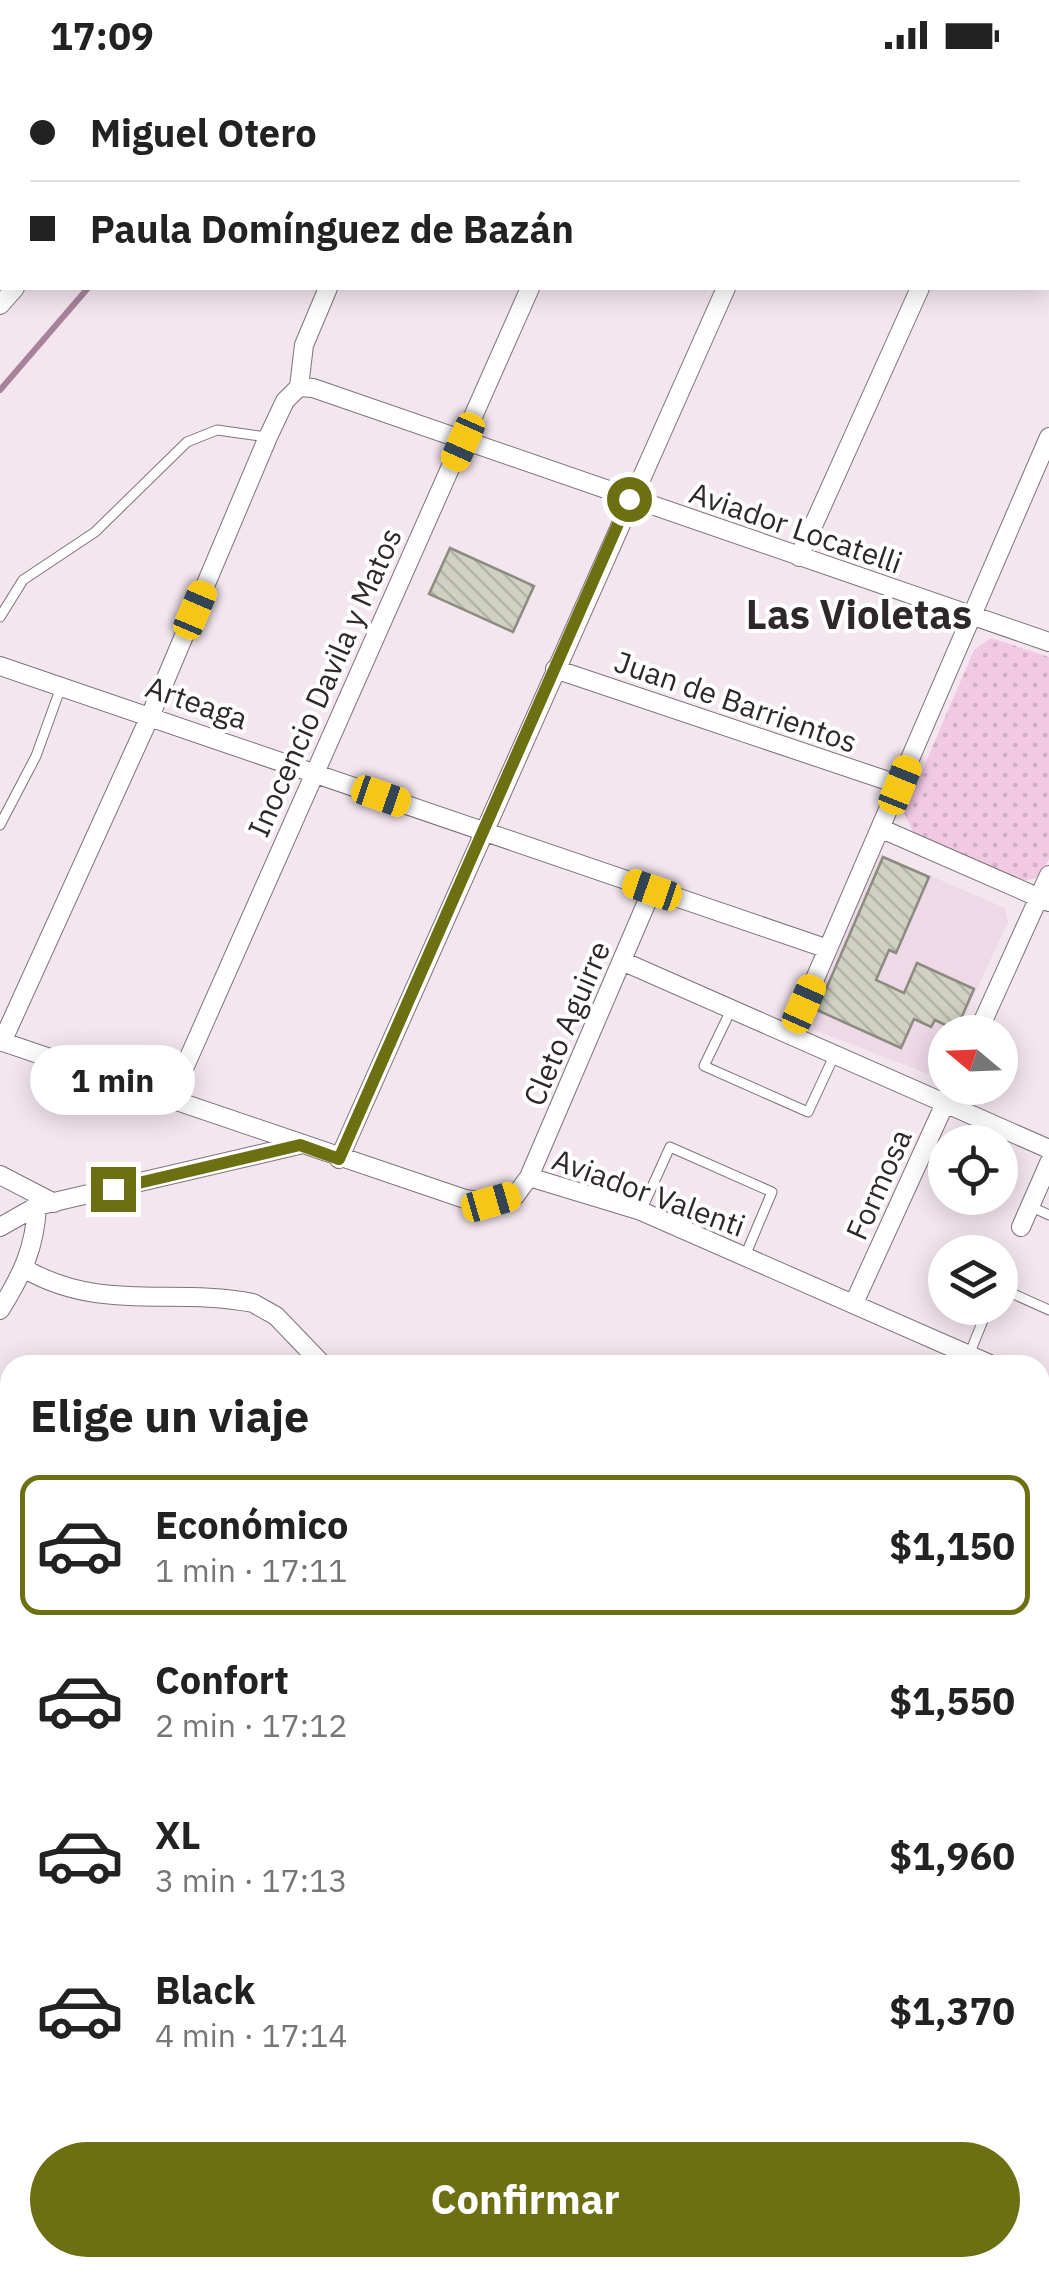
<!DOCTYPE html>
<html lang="es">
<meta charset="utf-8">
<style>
body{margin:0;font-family:"IBM Plex Sans",sans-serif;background:#f6f6f6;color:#222;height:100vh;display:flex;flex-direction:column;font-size:38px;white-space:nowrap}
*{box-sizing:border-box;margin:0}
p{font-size:32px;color:#767676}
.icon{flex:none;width:55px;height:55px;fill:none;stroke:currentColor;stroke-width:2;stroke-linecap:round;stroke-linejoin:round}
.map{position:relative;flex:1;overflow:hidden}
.sheet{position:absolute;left:0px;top:1285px;width:1050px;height:922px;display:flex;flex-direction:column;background:#fff;border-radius:30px 30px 0 0;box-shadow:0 5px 25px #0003}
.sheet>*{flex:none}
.top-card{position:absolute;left:0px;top:0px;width:1050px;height:220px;box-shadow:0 5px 25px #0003;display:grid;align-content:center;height:220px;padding:0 30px;background:#fff}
.needle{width:65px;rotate:289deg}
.fabs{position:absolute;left:928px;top:945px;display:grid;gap:20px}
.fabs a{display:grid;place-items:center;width:90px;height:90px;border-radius:50%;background:#fff;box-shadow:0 5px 25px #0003;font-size:50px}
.end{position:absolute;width:45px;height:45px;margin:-22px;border:12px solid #6d6f13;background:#fff;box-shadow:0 0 0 5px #fff}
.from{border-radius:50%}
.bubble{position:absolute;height:70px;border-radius:35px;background:#fff;box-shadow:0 5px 25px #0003;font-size:32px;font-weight:700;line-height:70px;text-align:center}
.car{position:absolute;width:30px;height:60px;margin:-30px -15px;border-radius:12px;box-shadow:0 0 8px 2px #0007;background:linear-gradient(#f5c518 24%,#345 0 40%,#f5c518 0 76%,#345 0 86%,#f5c518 0)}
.top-card b{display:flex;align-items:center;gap:35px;height:95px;font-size:38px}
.top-card b+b{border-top:2px solid #e0e0e0}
.top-card i{width:25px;height:25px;background:#222}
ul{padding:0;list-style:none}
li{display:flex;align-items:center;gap:30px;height:140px;margin:0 20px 15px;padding:0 10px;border:5px solid transparent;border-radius:20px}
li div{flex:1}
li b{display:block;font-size:38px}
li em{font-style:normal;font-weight:700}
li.current{border-color:#6d6f13}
li>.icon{width:90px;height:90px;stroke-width:1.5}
h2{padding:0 30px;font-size:45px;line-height:120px}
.primary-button{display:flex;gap:20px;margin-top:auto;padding:20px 30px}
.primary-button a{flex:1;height:115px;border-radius:60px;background:#6d6f13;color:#fff;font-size:40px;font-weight:700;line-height:115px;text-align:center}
.status{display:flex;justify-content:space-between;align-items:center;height:70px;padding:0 50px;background:#fff;direction:ltr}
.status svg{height:28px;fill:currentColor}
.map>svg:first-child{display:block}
.built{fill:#eed9e7}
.green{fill:url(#green-dots)}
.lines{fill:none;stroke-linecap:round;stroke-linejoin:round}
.stream{stroke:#a8829b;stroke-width:6}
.building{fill:url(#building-back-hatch);stroke:#8b8c7f;stroke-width:2.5}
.service-casing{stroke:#7e727a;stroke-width:11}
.minor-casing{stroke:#7e727a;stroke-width:20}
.primary-casing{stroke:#7e727a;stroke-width:30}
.service{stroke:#fff;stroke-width:9}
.minor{stroke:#fff;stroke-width:18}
.primary{stroke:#fff;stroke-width:28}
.route{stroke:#6d6f13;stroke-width:12}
.labels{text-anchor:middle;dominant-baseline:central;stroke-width:8;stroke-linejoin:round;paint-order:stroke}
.street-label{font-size:30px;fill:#2e282c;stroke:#fff}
.district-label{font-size:40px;font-weight:bold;fill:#2e282c;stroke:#fff}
</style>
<div class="status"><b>17:09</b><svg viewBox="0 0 49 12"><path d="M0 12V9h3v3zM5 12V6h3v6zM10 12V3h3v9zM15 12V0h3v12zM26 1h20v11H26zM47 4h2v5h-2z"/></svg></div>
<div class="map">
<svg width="1049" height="2206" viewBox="0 0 1049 2206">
<defs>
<pattern id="green-dots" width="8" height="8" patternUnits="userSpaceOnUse" patternTransform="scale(2.5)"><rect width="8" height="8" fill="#f1c9e3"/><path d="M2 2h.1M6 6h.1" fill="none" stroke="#cfadc3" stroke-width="1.8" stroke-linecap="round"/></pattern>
<pattern id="building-back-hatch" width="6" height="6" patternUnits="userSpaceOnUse" patternTransform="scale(2.5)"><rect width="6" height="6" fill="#d0d1c3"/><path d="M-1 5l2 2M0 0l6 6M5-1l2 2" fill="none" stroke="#b3b3a8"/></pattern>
</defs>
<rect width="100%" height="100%" fill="#f4e6ef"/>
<!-- built -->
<path class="built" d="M 880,784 L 1005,838 L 1008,852 L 957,962 L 945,962 L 945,987 L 939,999 L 928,1004 L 815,960 L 810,941 Z"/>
<!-- green -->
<path class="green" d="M 991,568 L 1049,587 L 1049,789 L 1040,807 L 1024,811 L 913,762 L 904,743 L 974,580 Z"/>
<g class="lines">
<!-- stream -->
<path class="stream" d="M 273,2 L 275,0
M 0,320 L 88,218"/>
</g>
<!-- building -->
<path class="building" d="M 450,478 L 534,516 L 513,562 L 429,524 Z
M 883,787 L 929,807 L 896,883 L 889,880 L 876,910 L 904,923 L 917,893 L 974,919 L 956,960 L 935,950 L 931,957 L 914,949 L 901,978 L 817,940 Z"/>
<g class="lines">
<!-- service casing -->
<g class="service-casing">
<path id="service" d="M 0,547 L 23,510 L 95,462 L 187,372 L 217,360 L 267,367
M 0,755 L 36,686 L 61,617
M 731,940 L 704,996 L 808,1042 L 834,986
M 1030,1136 L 1049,1145
M 641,1141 L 670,1077 L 772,1122 L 745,1186
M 1000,1218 L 1049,1240
M 969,1285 L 988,1238"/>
</g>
<!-- minor casing -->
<g class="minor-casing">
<path id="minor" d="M 497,0 L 502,2
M 205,2 L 208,0
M 471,2 L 475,0
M 515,2 L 516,0
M 642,2 L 644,0
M 821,2 L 823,0
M 1017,2 L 1018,0
M 0,57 L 2,60
M 1048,186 L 1049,186
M 0,235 L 15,218
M 299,317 L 313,318 L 1049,572
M 299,317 L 304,275 L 328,218
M 799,487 L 920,218
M 0,596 L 828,879
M 555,599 L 900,715
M 882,759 L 1049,832
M 622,891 L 1049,1079
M 792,962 L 1049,367
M 978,962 L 1049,805
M 0,971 L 465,1129 L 491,1133 L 515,1126 L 529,1107 L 652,820
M 2,972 L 151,644 L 268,367 L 285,331 L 299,317
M 170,1030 L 530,218
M 339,1089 L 726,218
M 0,1105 L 54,1133
M 529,1107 L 641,1141 L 992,1295
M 0,1157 L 37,1136 L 299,1075
M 1021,1157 L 1049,1093
M 25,1199 C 102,1243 173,1217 253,1233 L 276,1246 L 323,1295
M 854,1233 L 952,1018
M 0,1240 C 22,1205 35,1178 37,1136
M 1040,1315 L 1049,1319
M 0,1545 L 10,1549
M 1040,1567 L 1049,1571
M 0,1835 L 10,1808
M 1040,2008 L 1049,2011
M 0,2157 L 10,2160
M 116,2198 L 139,2206
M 370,2198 L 394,2206
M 207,2206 L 210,2198
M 489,2206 L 492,2198"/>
</g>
<!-- primary casing -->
<g class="primary-casing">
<path id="primary" d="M 1040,1778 L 1049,1752
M 894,2206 L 896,2198"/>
</g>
<!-- service -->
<use href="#service" class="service"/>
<!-- minor -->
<use href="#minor" class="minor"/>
<!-- primary -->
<use href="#primary" class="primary"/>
</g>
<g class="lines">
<!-- route -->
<path class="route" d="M 113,1119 L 300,1075 L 339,1089 L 629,429"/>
</g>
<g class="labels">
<!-- street labels -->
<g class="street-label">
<text transform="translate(796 457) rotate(19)">Aviador Locatelli</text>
<text transform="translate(324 612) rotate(-66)">Inocencio Davila y Matos</text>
<text transform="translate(736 631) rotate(19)">Juan de Barrientos</text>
<text transform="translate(197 632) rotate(19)">Arteaga</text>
<text transform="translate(566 953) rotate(-67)">Cleto Aguirre</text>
<text transform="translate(878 1114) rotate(-66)">Formosa</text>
<text transform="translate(649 1122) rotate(20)">Aviador Valenti</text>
</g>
<!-- district labels -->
<g class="district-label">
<text x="859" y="544">Las Violetas</text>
</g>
</g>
</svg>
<div class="fabs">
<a><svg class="needle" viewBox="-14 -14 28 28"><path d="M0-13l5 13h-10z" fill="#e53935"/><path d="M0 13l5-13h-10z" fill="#767676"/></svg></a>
<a><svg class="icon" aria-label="locate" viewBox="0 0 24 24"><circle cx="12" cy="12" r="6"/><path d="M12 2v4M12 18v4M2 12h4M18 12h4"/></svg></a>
<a><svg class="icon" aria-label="layers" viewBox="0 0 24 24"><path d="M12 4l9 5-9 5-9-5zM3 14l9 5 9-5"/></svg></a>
</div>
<i class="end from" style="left:629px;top:429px"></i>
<i class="end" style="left:113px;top:1119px"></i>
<div class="bubble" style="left:30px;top:975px;width:165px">1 min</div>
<i class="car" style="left:463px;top:372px;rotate:204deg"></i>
<i class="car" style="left:195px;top:540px;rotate:23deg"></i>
<i class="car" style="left:900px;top:715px;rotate:22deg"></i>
<i class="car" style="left:381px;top:726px;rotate:109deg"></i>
<i class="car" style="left:652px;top:820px;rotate:289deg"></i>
<i class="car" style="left:804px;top:934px;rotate:24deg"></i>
<i class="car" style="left:491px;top:1132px;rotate:74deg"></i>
<div class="top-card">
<b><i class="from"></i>Miguel Otero</b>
<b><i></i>Paula Domínguez de Bazán</b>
</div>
<section class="sheet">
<h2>Elige un viaje</h2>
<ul>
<li class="current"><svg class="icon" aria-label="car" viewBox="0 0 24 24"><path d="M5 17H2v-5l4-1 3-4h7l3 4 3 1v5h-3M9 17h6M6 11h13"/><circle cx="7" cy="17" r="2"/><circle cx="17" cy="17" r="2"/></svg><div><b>Económico</b><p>1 min · 17:11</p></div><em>$1,150</em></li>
<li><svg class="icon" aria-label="car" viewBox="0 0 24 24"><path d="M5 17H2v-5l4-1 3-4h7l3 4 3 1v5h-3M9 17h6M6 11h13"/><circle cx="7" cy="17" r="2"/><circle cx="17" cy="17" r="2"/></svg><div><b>Confort</b><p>2 min · 17:12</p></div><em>$1,550</em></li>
<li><svg class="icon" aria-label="car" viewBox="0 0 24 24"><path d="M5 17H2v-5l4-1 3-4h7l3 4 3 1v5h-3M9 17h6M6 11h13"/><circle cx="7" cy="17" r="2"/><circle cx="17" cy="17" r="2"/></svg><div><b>XL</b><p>3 min · 17:13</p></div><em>$1,960</em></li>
<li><svg class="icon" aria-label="car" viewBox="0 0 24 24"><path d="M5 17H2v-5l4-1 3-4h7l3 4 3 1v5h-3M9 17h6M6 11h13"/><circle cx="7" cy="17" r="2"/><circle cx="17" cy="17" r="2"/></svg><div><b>Black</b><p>4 min · 17:14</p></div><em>$1,370</em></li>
</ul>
<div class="primary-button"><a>Confirmar</a></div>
</section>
</div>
